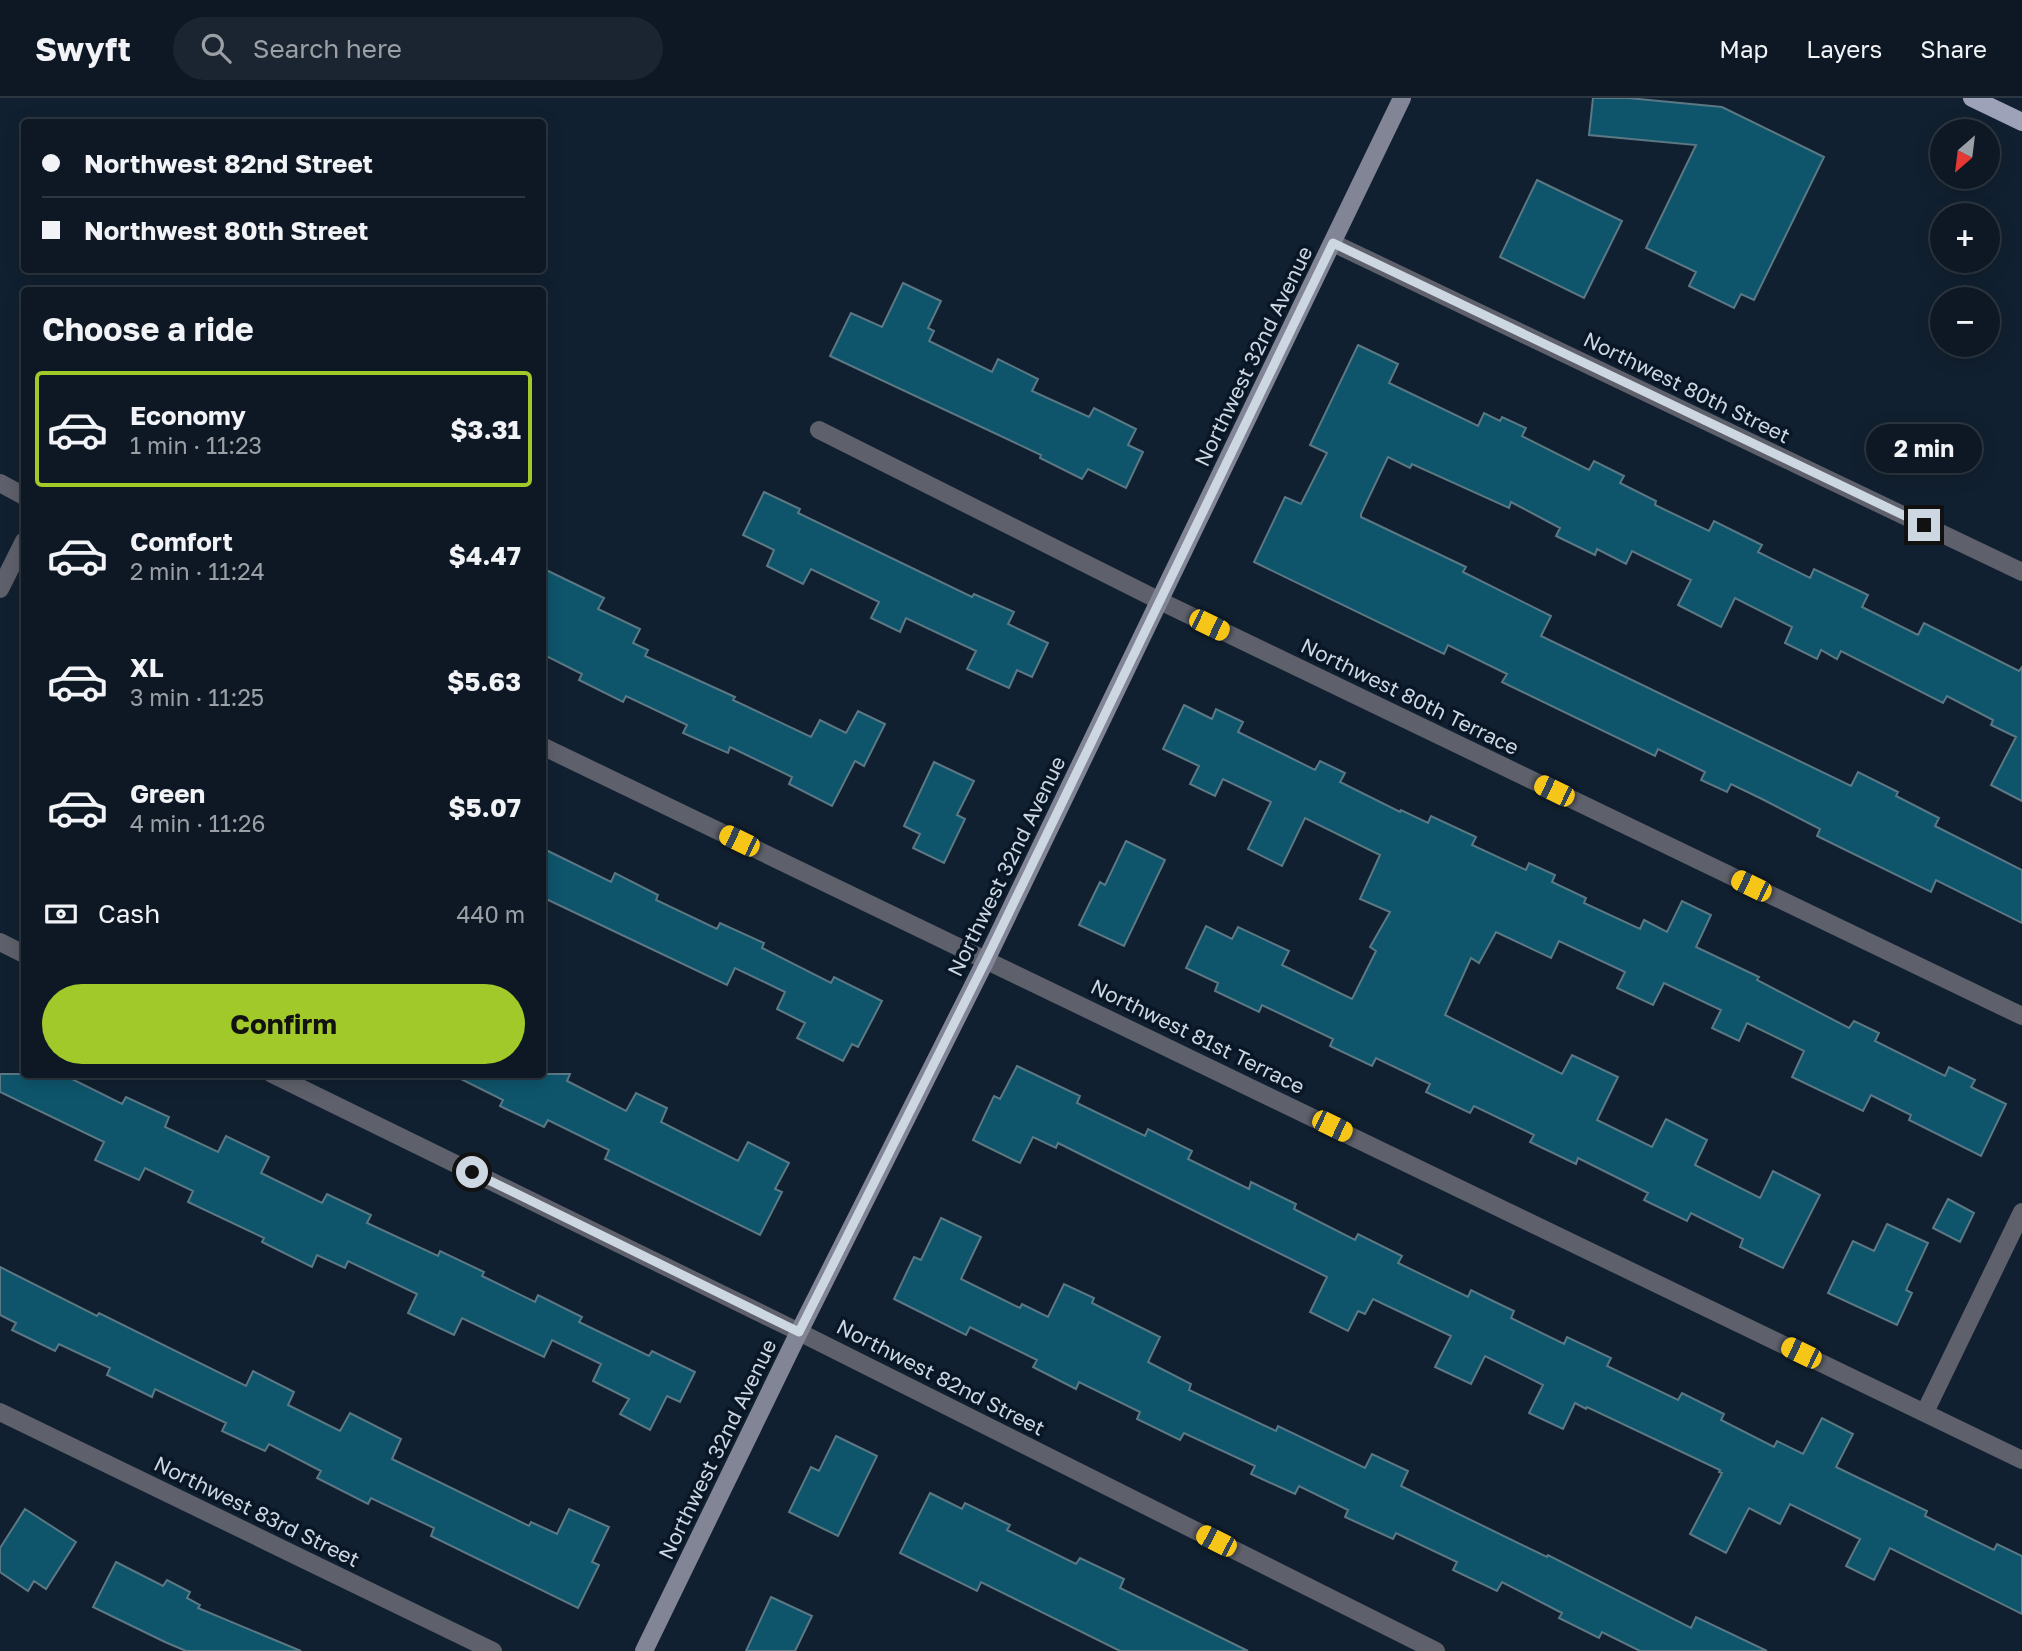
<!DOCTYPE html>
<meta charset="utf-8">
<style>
body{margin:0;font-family:"Golos Text",sans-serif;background:#1b2531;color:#f1f3f6;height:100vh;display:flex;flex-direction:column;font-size:26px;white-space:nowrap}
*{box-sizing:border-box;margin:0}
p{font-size:23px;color:#9aa0a6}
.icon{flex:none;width:38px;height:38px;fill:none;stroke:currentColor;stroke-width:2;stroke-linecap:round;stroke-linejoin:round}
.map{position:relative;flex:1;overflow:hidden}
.side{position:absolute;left:21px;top:189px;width:525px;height:791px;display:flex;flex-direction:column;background:#0d1824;border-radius:7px;box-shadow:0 4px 18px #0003,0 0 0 2px #2d3741}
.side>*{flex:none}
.guide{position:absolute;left:21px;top:21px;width:525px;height:154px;border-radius:7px;box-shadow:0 4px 18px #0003,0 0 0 2px #2d3741;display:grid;align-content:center;height:154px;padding:0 21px;background:#0d1824}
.needle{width:46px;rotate:208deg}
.fabs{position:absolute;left:1930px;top:21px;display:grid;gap:14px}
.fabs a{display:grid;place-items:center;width:70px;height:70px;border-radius:50%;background:#0d1824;box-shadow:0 4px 18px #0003,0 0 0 2px #2d3741;font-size:35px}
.end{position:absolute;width:32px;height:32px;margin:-16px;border:9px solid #cdd7e2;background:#111;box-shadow:0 0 0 4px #111}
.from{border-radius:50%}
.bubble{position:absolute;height:49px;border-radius:24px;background:#0d1824;box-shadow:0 4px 18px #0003,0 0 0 2px #2d3741;font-size:23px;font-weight:700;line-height:49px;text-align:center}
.car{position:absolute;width:21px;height:42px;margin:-21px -10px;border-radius:9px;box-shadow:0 0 5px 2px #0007;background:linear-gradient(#f5c518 24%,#345 0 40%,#f5c518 0 76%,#345 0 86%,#f5c518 0)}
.guide b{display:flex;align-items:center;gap:24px;height:66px;font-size:26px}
.guide b+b{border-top:2px solid #2d3741}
.guide i{width:18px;height:18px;background:#f1f3f6}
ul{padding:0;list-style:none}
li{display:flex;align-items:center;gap:21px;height:116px;margin:0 14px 10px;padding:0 7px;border:4px solid transparent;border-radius:7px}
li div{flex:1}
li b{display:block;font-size:26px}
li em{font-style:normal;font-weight:700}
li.current{border-color:#a1c92a}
li>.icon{width:63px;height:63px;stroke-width:1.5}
h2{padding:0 21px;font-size:32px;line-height:84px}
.pay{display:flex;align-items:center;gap:18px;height:77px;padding:0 21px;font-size:26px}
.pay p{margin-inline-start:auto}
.primary-button{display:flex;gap:14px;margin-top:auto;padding:14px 21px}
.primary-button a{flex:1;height:80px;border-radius:42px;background:#a1c92a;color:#111;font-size:28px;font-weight:700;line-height:80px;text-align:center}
header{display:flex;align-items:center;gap:42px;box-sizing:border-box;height:98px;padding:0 35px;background:#0d1824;border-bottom:2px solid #2d3741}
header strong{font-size:33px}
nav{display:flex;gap:38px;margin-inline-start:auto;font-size:24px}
.search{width:490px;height:63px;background:#1b2531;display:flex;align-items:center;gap:18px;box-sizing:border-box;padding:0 24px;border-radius:38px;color:#9aa0a6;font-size:26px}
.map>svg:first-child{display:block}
.building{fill:#0e556c;stroke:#5b7884;stroke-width:2}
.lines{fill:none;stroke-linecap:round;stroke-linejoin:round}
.minor{stroke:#5e606b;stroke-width:18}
.secondary{stroke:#828596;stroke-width:18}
.primary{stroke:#9ea2b8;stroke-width:18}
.route{stroke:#cdd7e2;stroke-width:9}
.labels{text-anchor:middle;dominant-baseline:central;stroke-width:7;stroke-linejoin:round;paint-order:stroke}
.street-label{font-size:21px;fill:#cdd7e2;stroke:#081626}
</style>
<header>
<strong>Swyft</strong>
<div class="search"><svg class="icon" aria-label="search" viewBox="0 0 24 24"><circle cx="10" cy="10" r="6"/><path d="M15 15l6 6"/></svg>Search here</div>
<nav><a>Map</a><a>Layers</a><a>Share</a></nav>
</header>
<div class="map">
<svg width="2022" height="1553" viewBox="0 0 2022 1553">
<rect width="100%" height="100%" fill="#112030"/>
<!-- building -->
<path class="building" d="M 1593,0 L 1628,0 L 1722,9 L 1824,59 L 1754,202 L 1741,196 L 1734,210 L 1689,188 L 1696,174 L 1646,150 L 1696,47 L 1589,37 Z
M 1537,82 L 1622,123 L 1584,200 L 1500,159 Z
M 903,185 L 941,203 L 928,230 L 934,233 L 929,243 L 992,274 L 998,261 L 1038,281 L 1032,293 L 1089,319 L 1094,310 L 1136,331 L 1128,347 L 1143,354 L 1126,390 L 1088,371 L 1082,381 L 1040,360 L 1041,357 L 830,258 L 851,215 L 882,229 Z
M 1358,247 L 1398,266 L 1389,285 L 1478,328 L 1484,315 L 1500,323 L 1502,319 L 1526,330 L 1522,338 L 1589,372 L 1594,363 L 1624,378 L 1620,385 L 1656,403 L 1655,407 L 1709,433 L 1714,423 L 1762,447 L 1758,454 L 1810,480 L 1814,471 L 1868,497 L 1862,509 L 1918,537 L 1924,525 L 2019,573 L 2022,569 L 2022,703 L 1991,687 L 2016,639 L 1991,627 L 1993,622 L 1947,598 L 1943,605 L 1841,553 L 1837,561 L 1821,552 L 1817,561 L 1785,545 L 1792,529 L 1735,500 L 1721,529 L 1678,507 L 1691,482 L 1632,453 L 1626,466 L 1597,451 L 1595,457 L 1591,455 L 1556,438 L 1560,430 L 1511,404 L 1509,410 L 1412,366 L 1410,370 L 1388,359 L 1361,416 L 1361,419 L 1466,469 L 1463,474 L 1551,518 L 1541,538 L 1851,688 L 1858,674 L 1898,694 L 1896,698 L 1939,720 L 1935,728 L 2022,772 L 2022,825 L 1936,782 L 1931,794 L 1817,738 L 1820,731 L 1762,701 L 1731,686 L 1727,694 L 1701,682 L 1705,674 L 1658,651 L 1655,658 L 1502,584 L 1507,576 L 1448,547 L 1444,556 L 1254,464 L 1285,399 L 1301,406 L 1327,355 L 1310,347 Z
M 764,394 L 800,411 L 798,415 L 972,499 L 974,496 L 1014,514 L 1008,526 L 1048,545 L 1032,579 L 1017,572 L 1009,590 L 967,571 L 976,553 L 906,520 L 900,534 L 871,520 L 879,504 L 811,471 L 803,486 L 767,468 L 774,452 L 743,437 Z
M 542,470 L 604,500 L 598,511 L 640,531 L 633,545 L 648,552 L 645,558 L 735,599 L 733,602 L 811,639 L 820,622 L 846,635 L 858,613 L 885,626 L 864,668 L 855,663 L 832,708 L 789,686 L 792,679 L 730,649 L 728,655 L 683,635 L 687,627 L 626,598 L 623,604 L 579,582 L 582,576 L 542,556 Z
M 1184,607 L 1212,621 L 1216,611 L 1243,624 L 1238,634 L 1289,659 L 1315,672 L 1320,663 L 1345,675 L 1340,684 L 1400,714 L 1401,712 L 1428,725 L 1431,718 L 1476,739 L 1472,747 L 1526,772 L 1529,765 L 1555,777 L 1552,784 L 1586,800 L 1584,805 L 1640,831 L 1644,822 L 1667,834 L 1682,803 L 1711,817 L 1696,849 L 1759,879 L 1757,882 L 1849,930 L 1854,923 L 1879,935 L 1875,943 L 1945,978 L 1949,969 L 1975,982 L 1971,989 L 2006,1006 L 1981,1058 L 1909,1022 L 1911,1017 L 1871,997 L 1863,1013 L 1792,979 L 1804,953 L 1747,925 L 1739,943 L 1712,930 L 1721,912 L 1664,885 L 1653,907 L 1617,890 L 1625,874 L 1559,843 L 1551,860 L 1496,834 L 1479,865 L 1471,860 L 1445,917 L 1562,976 L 1572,957 L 1618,979 L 1597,1022 L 1652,1049 L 1666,1021 L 1707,1042 L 1695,1067 L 1760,1100 L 1773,1073 L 1820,1097 L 1783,1170 L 1740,1149 L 1743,1141 L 1691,1115 L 1687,1123 L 1644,1102 L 1648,1095 L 1578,1060 L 1576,1066 L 1530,1044 L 1534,1037 L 1474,1008 L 1470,1015 L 1426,994 L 1430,986 L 1376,960 L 1372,968 L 1330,948 L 1333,941 L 1262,907 L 1259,914 L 1215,893 L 1218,885 L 1186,870 L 1206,828 L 1232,841 L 1238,829 L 1289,853 L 1282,867 L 1352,901 L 1376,853 L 1370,849 L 1390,814 L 1360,801 L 1380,757 L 1305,720 L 1282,768 L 1248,751 L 1271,704 L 1223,681 L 1215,698 L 1190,686 L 1199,668 L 1163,651 Z
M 934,664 L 974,683 L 957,717 L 965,721 L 944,765 L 913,750 L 920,736 L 904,728 Z
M 1126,743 L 1165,762 L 1124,848 L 1079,827 L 1100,784 L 1105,787 Z
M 542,750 L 611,784 L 615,775 L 658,797 L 656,802 L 717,831 L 720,825 L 764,845 L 762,850 L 831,885 L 834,879 L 882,903 L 858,949 L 852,946 L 843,963 L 797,940 L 805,925 L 777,911 L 785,894 L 735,870 L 727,887 L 542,799 Z
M 1017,968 L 1080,998 L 1077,1005 L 1145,1038 L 1148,1031 L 1192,1053 L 1188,1061 L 1249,1091 L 1251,1084 L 1296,1106 L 1294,1111 L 1355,1142 L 1358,1136 L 1402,1158 L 1398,1165 L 1468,1199 L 1471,1192 L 1493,1203 L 1514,1213 L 1511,1220 L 1564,1246 L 1567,1239 L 1611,1260 L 1607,1268 L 1678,1302 L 1682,1295 L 1724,1316 L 1721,1322 L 1774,1349 L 1777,1343 L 1803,1356 L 1822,1320 L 1853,1336 L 1836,1369 L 1927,1413 L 1925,1418 L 1994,1452 L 1997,1446 L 2022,1458 L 2022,1516 L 1890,1450 L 1874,1482 L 1846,1468 L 1860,1441 L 1790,1406 L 1780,1426 L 1749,1410 L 1726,1455 L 1690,1436 L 1722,1375 L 1719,1374 L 1720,1372 L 1587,1309 L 1586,1311 L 1575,1305 L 1563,1331 L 1529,1315 L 1543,1287 L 1485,1258 L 1471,1286 L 1435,1269 L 1451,1238 L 1373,1201 L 1365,1216 L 1358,1213 L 1348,1233 L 1310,1214 L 1327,1179 L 1058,1045 L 1056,1050 L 1033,1039 L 1020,1065 L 973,1042 L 994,998 L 1000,1001 Z
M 0,976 L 62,976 L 122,1006 L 126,999 L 169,1019 L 165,1029 L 218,1054 L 226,1038 L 269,1059 L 261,1075 L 322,1105 L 327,1096 L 371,1117 L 367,1125 L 438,1158 L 440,1153 L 484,1174 L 482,1178 L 535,1204 L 538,1197 L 582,1219 L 579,1224 L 649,1258 L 652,1253 L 695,1274 L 680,1304 L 667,1298 L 650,1332 L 620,1316 L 629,1301 L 593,1283 L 601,1266 L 552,1242 L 544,1259 L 462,1220 L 454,1237 L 408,1215 L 417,1196 L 348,1163 L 345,1170 L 317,1157 L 312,1169 L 262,1144 L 264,1140 L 188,1104 L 193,1093 L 145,1070 L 139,1082 L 95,1062 L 104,1044 L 0,994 Z
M 451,976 L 570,976 L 567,983 L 626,1013 L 636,995 L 667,1010 L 661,1024 L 738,1063 L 748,1044 L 789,1065 L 775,1091 L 782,1094 L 760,1137 L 605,1061 L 609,1052 L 548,1022 L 544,1029 L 500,1008 L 503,1002 Z
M 1948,1101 L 1974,1115 L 1960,1144 L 1933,1130 Z
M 941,1120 L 981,1139 L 961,1181 L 1020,1210 L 1022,1206 L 1048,1219 L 1064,1186 L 1094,1200 L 1092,1205 L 1160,1239 L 1148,1264 L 1191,1286 L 1189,1292 L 1276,1333 L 1278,1328 L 1365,1370 L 1372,1356 L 1408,1373 L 1401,1388 L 1547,1459 L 1548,1457 L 1691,1530 L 1696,1519 L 1767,1553 L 1640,1553 L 1602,1534 L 1599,1540 L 1559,1520 L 1562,1515 L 1502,1484 L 1497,1493 L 1453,1472 L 1457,1464 L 1396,1435 L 1393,1441 L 1345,1419 L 1348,1412 L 1299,1388 L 1295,1396 L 1251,1376 L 1255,1368 L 1184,1335 L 1180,1342 L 1137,1321 L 1140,1314 L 1079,1284 L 1076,1291 L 1033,1269 L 1037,1262 L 970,1229 L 966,1237 L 894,1201 L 914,1159 L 921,1162 Z
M 1887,1126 L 1928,1145 L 1906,1192 L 1912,1195 L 1897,1227 L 1828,1195 L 1853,1143 L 1874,1153 Z
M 0,1169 L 97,1218 L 99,1215 L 246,1288 L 253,1273 L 294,1294 L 288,1307 L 340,1333 L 350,1315 L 401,1341 L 392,1361 L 529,1428 L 531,1424 L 557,1436 L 569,1411 L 609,1429 L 592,1464 L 599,1467 L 578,1510 L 431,1438 L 434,1430 L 371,1400 L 368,1406 L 317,1380 L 321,1373 L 269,1346 L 265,1353 L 222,1333 L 226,1325 L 155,1291 L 152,1299 L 107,1277 L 110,1270 L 59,1246 L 55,1253 L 12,1232 L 16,1225 L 0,1217 Z
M 836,1338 L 877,1358 L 838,1438 L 789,1414 L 811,1369 L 819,1373 Z
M 930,1395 L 962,1411 L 965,1405 L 1010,1427 L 1007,1432 L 1076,1466 L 1080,1460 L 1124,1481 L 1120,1490 L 1248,1553 L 1120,1553 L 981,1484 L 977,1493 L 900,1455 Z
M 25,1411 L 76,1444 L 46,1491 L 34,1483 L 28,1493 L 0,1474 L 0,1450 Z
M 116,1464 L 163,1488 L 167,1482 L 190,1494 L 187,1500 L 200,1507 L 198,1510 L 301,1553 L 186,1553 L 165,1544 L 93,1509 Z
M 771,1499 L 812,1518 L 795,1553 L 746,1553 Z"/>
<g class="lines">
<!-- minor -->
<path class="minor" d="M 1333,145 L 2022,474
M 819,332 L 1160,503 L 2022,918
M 0,385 L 24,398
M 0,491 L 24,443
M 542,648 L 2022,1362
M 0,844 L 24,856
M 272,976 L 799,1234 L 1436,1553
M 0,1314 L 493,1553
M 1925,1314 L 2022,1114"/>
<!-- secondary -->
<path class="secondary" d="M 644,1553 L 799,1234 L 986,862 L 1402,0"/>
<!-- primary -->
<path class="primary" d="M 1972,0 L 2022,24"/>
</g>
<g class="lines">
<!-- route -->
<path class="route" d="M 472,1074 L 799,1234 L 986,862 L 1333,145 L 1924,427"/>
</g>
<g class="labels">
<!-- street labels -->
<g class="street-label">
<text transform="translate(1253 258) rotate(-64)">Northwest 32nd Avenue</text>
<text transform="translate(1687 289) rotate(26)">Northwest 80th Street</text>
<text transform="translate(1410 598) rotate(26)">Northwest 80th Terrace</text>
<text transform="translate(1006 768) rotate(-64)">Northwest 32nd Avenue</text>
<text transform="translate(1198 938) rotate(26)">Northwest 81st Terrace</text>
<text transform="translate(941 1279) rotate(27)">Northwest 82nd Street</text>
<text transform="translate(717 1351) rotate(-64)">Northwest 32nd Avenue</text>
<text transform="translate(257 1413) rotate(26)">Northwest 83rd Street</text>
</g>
</g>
</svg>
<div class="fabs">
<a><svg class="needle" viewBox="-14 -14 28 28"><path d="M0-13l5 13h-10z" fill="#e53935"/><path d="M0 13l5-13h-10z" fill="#9aa0a6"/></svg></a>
<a>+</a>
<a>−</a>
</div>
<i class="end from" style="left:472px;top:1074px"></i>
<i class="end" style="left:1924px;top:427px"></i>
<div class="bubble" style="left:1866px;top:326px;width:116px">2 min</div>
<i class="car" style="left:1209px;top:527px;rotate:116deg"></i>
<i class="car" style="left:1554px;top:693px;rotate:296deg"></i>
<i class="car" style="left:739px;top:743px;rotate:296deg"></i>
<i class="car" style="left:1751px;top:788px;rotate:296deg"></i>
<i class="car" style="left:1332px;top:1028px;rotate:116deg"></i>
<i class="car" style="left:1801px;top:1255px;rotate:296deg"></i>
<i class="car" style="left:1216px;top:1443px;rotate:297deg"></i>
<div class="guide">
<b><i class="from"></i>Northwest 82nd Street</b>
<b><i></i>Northwest 80th Street</b>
</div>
<section class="side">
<h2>Choose a ride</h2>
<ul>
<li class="current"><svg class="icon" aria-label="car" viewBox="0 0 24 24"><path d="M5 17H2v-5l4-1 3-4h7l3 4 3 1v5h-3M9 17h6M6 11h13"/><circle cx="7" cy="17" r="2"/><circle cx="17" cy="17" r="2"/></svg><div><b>Economy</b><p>1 min · 11:23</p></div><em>$3.31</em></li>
<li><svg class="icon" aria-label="car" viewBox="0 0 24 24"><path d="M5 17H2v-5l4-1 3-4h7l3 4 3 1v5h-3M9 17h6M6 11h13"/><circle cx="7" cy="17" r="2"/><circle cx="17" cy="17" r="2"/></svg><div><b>Comfort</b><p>2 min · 11:24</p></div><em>$4.47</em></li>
<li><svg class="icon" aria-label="car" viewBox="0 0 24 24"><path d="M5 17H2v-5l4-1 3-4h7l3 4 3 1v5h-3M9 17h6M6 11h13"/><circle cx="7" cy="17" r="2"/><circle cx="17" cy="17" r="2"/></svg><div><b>XL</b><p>3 min · 11:25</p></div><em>$5.63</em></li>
<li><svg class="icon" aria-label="car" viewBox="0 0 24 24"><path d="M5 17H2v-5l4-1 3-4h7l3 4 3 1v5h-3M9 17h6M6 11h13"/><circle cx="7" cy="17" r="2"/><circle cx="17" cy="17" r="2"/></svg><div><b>Green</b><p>4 min · 11:26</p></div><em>$5.07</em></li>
</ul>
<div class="pay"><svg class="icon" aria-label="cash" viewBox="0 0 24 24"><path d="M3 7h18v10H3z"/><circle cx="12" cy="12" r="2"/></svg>Cash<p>440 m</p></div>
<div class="primary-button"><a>Confirm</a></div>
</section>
</div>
